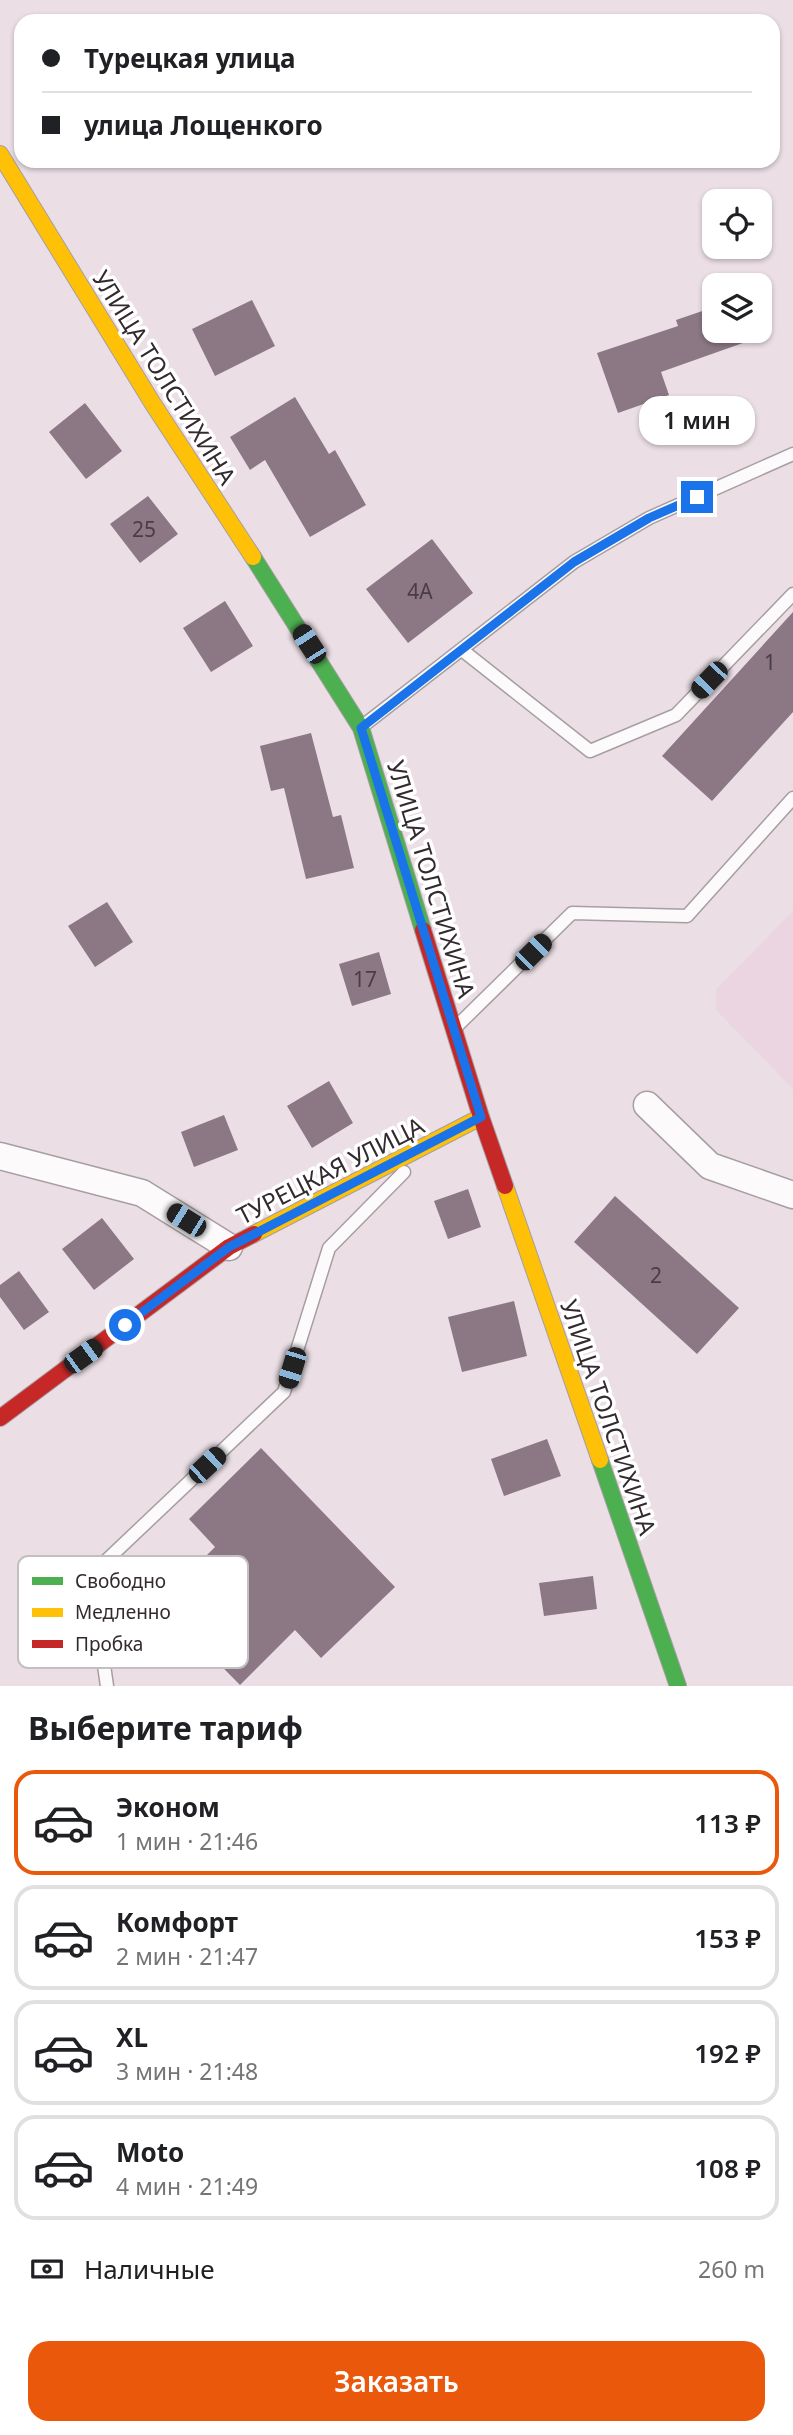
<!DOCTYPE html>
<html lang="ru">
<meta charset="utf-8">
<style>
body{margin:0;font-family:"Noto Sans",sans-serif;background:#f2f2f2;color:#202124;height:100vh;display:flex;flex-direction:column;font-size:26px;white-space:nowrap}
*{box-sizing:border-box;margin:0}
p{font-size:23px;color:#757577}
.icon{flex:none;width:38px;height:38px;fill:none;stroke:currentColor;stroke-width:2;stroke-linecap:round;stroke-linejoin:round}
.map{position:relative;height:1686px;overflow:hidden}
.panel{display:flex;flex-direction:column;background:#fff;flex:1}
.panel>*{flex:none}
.top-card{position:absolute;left:14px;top:14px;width:766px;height:154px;border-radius:21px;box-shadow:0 2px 5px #0004;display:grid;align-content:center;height:154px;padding:0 28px;background:#fff}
.tools{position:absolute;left:702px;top:189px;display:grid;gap:14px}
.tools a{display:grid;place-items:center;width:70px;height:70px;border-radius:14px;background:#fff;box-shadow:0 2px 5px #0004;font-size:35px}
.end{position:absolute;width:32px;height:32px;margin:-16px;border:9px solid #1a73e8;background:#fff;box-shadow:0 0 0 4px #fff}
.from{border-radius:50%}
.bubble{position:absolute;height:49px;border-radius:21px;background:#fff;box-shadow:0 2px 5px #0004;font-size:23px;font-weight:600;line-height:49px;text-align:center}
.car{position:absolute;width:21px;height:42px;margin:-21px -10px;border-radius:9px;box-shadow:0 0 5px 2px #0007;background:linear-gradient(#222 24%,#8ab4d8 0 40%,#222 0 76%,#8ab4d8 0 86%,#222 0)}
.top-card b{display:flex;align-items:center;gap:24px;height:66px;font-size:26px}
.top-card b+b{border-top:2px solid #e0e0e0}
.top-card i{width:18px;height:18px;background:#202124}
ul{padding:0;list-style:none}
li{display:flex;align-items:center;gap:21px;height:105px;margin:0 14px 10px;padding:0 14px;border:4px solid #e0e0e0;border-radius:21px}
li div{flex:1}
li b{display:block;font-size:26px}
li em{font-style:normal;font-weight:600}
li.current{border-color:#ea580c}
li>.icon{width:63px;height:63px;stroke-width:1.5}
h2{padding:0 28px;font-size:32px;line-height:84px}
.pay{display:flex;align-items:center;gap:18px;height:77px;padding:0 28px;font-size:26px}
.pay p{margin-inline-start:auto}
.action{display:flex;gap:14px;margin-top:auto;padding:14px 28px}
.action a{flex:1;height:80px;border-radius:21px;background:#ea580c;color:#fff;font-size:28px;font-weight:600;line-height:80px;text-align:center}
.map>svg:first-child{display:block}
.built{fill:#ead5e1}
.building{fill:#8c7785}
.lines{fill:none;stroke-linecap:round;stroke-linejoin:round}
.lane-casing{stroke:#a69ea2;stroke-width:15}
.street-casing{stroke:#a69ea2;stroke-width:29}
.fast-casing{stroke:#a69ea2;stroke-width:18}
.slow-casing{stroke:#a69ea2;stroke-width:18}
.jam-casing{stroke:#a69ea2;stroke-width:18}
.lane{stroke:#fcfafb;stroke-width:12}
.street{stroke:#fcfafb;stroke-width:26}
.fast{stroke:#4caf50;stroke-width:16}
.slow{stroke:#ffc107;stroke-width:16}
.jam{stroke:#c62828;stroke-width:16}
.route{stroke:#1a73e8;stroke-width:9}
.labels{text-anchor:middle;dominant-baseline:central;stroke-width:7;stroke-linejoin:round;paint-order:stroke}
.number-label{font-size:21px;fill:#493d44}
.street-label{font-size:24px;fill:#332a2f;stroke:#fff}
.key{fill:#fff;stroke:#c2bfc1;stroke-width:2}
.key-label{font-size:19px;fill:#332a2f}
</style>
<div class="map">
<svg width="793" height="1686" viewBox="0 0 793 1686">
<rect width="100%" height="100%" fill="#ebdfe5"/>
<!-- built -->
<path class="built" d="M 793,911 L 793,1089 L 716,1010 L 716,989 Z"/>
<!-- building -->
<path class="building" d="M 252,300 L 275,346 L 215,376 L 192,329 Z
M 714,307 L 714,331 L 767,331 L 768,334 L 661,372 L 669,395 L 618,413 L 597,353 L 678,326 L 676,320 Z
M 295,397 L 329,454 L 335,450 L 366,505 L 310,537 L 265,460 L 250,470 L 230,437 Z
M 85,403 L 122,451 L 86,479 L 49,432 Z
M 148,496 L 178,534 L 140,563 L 110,524 Z
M 432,539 L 473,593 L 408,643 L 366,589 Z
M 225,601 L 253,646 L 211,672 L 183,628 Z
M 793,612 L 793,712 L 712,801 L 662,756 Z
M 311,733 L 333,817 L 341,815 L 354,868 L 306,879 L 284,788 L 271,791 L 260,746 Z
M 107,902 L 133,942 L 95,967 L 68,926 Z
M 379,952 L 391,994 L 352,1006 L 339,964 Z
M 329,1081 L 353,1123 L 312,1148 L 287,1106 Z
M 224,1115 L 238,1150 L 194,1167 L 181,1132 Z
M 468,1189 L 481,1227 L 448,1239 L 434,1201 Z
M 615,1196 L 739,1308 L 697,1354 L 574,1242 Z
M 102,1218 L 134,1259 L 94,1290 L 62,1249 Z
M 19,1271 L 49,1312 L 24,1330 L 0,1297 L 0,1285 Z
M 514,1301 L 527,1356 L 462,1372 L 448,1317 Z
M 547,1439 L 561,1476 L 504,1496 L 491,1459 Z
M 261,1448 L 395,1587 L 321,1658 L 295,1630 L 240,1685 L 159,1603 L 215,1547 L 189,1519 Z
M 593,1576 L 597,1609 L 544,1616 L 539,1583 Z"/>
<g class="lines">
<!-- lane casing -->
<g class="lane-casing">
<path id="lane" d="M 462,650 L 590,751 L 676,715 L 793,594
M 364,725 L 574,562 L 649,518 L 793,454
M 458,1025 L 572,913 L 687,916 L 793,798
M 107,1686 L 91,1575 L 284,1392 L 329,1248 L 404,1172"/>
</g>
<!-- street casing -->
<g class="street-casing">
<path id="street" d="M 647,1105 L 710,1166 L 793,1195
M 0,1156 L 142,1193 L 229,1247"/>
</g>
<!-- fast casing -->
<g class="fast-casing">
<path id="fast" d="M 253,557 L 361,728 L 423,930
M 600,1460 L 678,1686"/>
</g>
<!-- slow casing -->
<g class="slow-casing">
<path id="slow" d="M 0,154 L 153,404 L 253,557
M 505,1186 L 600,1460
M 254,1234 L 481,1117"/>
</g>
<!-- jam casing -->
<g class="jam-casing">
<path id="jam" d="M 423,930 L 481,1117 L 505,1186
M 0,1418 L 229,1247 L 254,1234"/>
</g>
<!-- lane -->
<use href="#lane" class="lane"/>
<!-- street -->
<use href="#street" class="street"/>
<!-- fast -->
<use href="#fast" class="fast"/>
<!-- slow -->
<use href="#slow" class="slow"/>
<!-- jam -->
<use href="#jam" class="jam"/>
</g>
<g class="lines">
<!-- route -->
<path class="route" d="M 125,1325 L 229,1247 L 481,1117 L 361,728 L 574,562 L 649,518 L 697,497"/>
</g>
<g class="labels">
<!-- number labels -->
<g class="number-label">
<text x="144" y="529">25</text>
<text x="420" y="591">4А</text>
<text x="770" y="662">1</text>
<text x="365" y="979">17</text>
<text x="656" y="1275">2</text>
</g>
<!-- street labels -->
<g class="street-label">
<text transform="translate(165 377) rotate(58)">УЛИЦА ТОЛСТИХИНА</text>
<text transform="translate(432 879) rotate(73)">УЛИЦА ТОЛСТИХИНА</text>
<text transform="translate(330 1170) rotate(-27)">ТУРЕЦКАЯ УЛИЦА</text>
<text transform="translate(609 1417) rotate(71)">УЛИЦА ТОЛСТИХИНА</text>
</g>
</g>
<!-- legend -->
<rect x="18" y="1556" width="230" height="112" rx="10" class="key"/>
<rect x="32" y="1577" width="31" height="8" fill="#4caf50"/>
<rect x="32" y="1608" width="31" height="9" fill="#ffc107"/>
<rect x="32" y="1640" width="31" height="8" fill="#c62828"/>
<g class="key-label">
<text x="75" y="1588">Свободно</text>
<text x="75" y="1619">Медленно</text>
<text x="75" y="1651">Пробка</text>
</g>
</svg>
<div class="tools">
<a><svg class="icon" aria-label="locate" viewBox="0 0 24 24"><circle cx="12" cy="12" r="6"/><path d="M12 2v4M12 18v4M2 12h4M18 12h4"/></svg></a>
<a><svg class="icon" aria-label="layers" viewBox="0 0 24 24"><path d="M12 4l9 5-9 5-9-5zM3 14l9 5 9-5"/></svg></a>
</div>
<i class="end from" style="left:125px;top:1325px"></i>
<i class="end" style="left:697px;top:497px"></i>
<div class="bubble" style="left:639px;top:396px;width:116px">1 мин</div>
<i class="car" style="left:309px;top:644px;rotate:327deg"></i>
<i class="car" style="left:709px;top:680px;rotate:224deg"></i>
<i class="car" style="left:533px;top:952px;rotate:45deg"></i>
<i class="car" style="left:186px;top:1220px;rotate:302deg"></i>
<i class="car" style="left:83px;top:1356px;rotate:54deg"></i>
<i class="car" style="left:292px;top:1368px;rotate:197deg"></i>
<i class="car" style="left:207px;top:1465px;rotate:47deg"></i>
<div class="top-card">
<b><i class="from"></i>Турецкая улица</b>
<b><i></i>улица Лощенкого</b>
</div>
</div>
<section class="panel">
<h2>Выберите тариф</h2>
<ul>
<li class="current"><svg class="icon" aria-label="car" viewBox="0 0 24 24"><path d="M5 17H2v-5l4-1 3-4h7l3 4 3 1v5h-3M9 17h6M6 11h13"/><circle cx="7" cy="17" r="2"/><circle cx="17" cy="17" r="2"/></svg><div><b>Эконом</b><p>1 мин · 21:46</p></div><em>113 ₽</em></li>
<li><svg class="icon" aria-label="car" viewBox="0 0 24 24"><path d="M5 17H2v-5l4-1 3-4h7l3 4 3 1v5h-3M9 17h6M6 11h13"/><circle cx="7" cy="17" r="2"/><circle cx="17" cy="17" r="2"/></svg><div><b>Комфорт</b><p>2 мин · 21:47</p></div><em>153 ₽</em></li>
<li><svg class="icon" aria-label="car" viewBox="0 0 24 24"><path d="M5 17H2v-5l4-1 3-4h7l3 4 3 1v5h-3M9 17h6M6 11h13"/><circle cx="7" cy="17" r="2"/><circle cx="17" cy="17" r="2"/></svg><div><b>XL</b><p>3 мин · 21:48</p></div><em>192 ₽</em></li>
<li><svg class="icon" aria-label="car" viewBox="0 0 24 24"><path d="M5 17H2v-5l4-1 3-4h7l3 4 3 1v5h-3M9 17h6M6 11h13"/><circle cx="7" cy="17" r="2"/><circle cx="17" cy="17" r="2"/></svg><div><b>Moto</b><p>4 мин · 21:49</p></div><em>108 ₽</em></li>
</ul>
<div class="pay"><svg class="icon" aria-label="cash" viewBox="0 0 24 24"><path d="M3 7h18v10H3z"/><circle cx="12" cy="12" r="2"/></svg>Наличные<p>260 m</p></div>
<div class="action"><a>Заказать</a></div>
</section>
